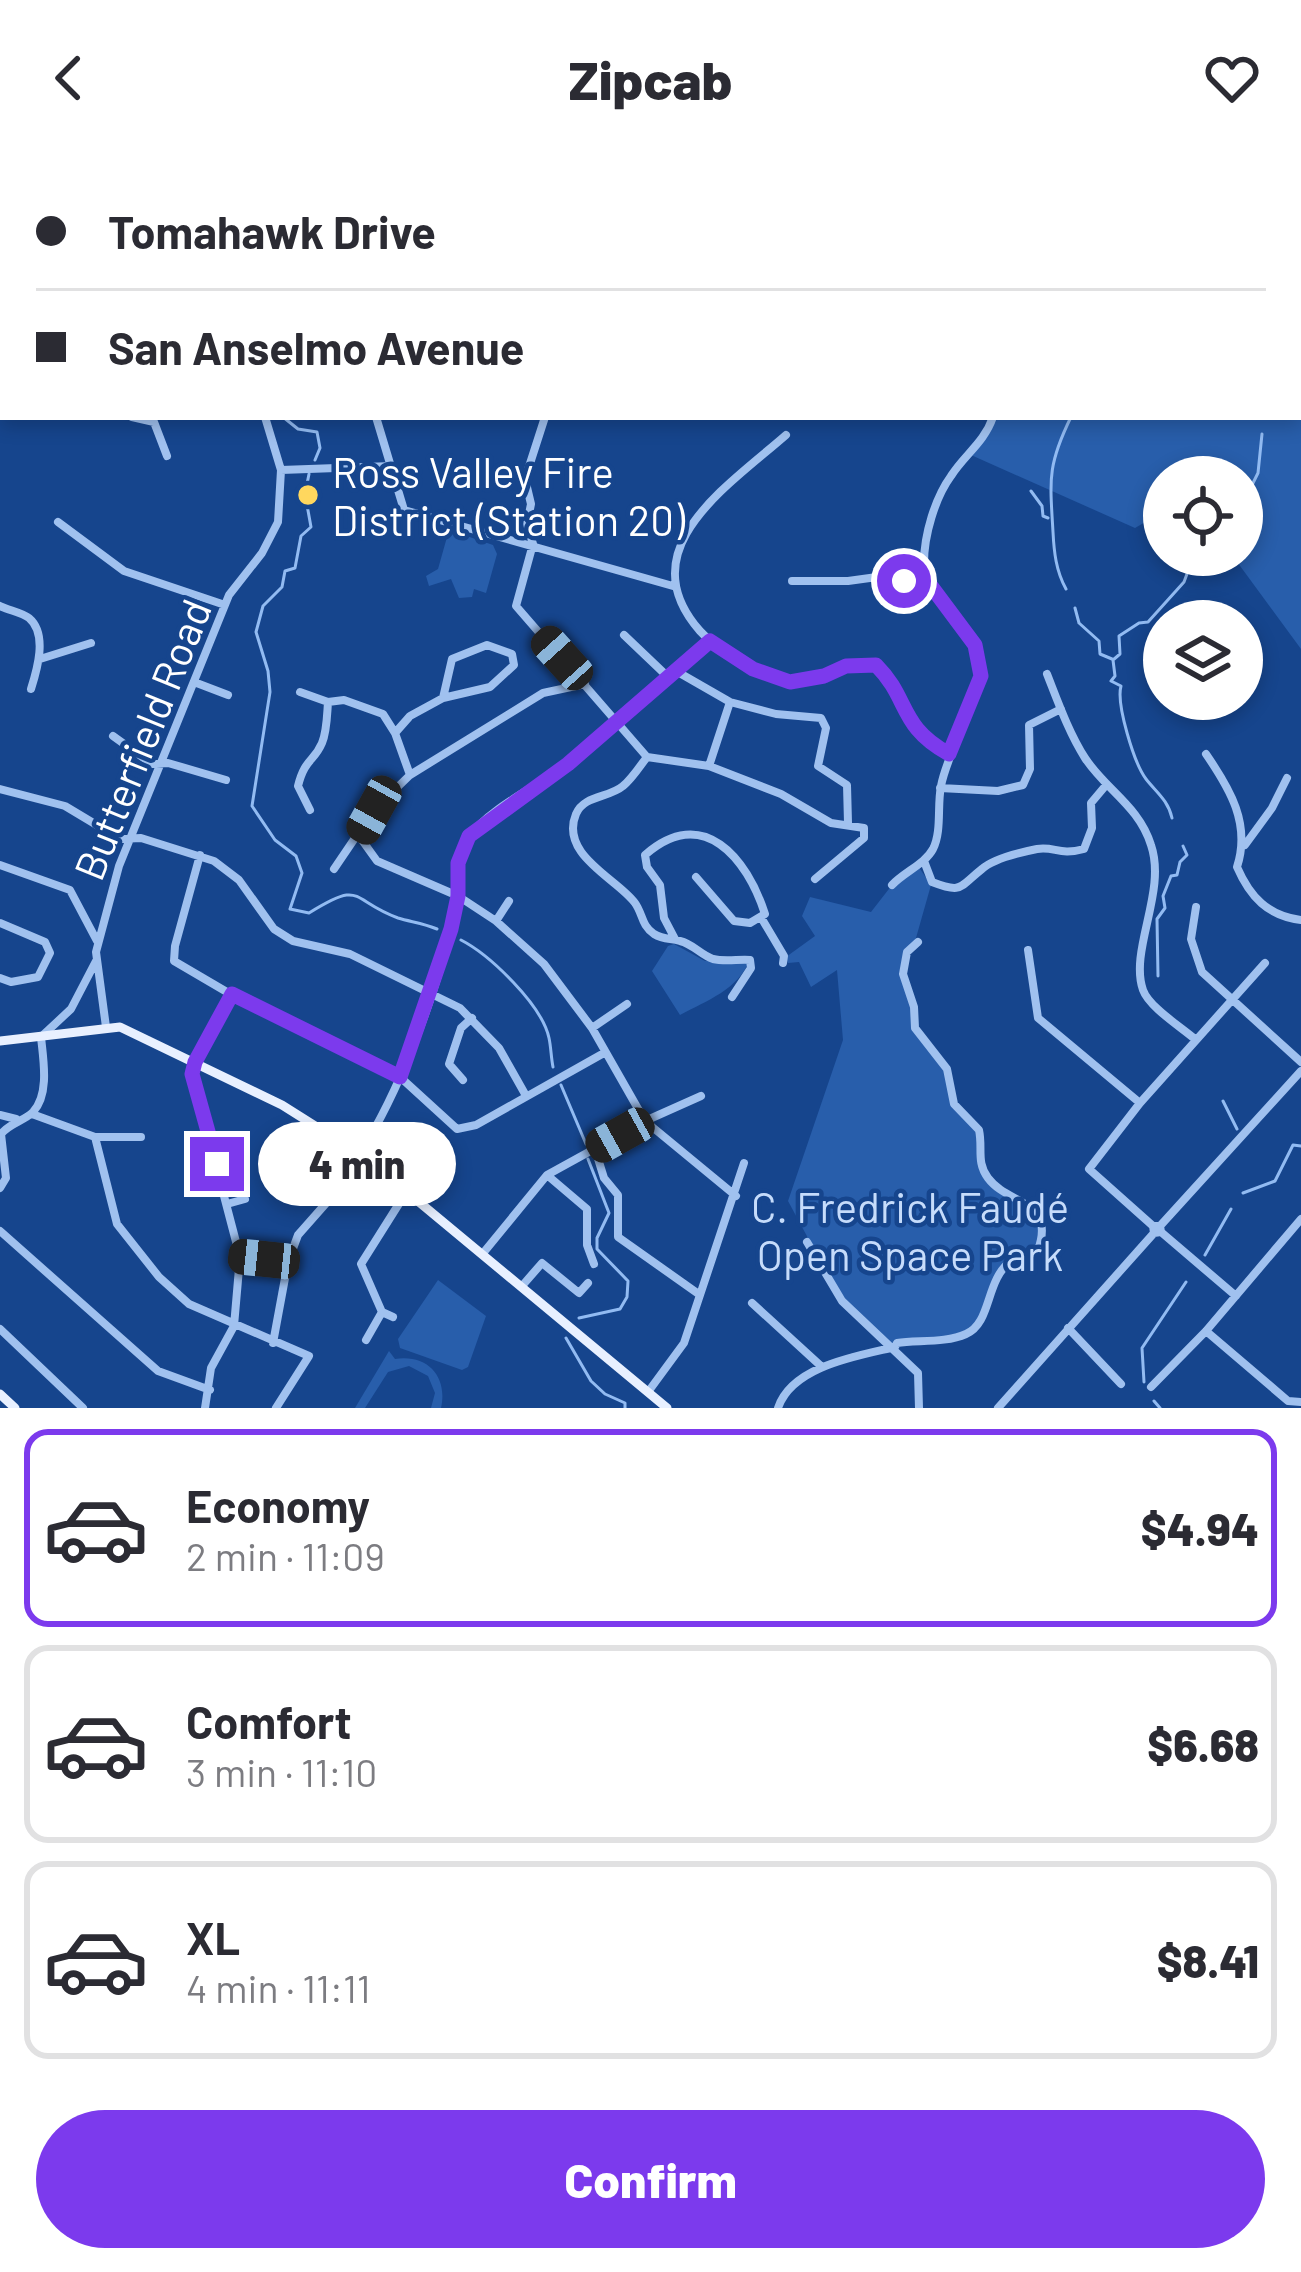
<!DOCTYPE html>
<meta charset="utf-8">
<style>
body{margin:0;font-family:Barlow,sans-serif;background:#f2f2f3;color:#2b2b33;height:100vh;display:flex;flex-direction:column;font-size:45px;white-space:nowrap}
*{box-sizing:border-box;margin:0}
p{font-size:39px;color:#7c7c81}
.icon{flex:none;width:66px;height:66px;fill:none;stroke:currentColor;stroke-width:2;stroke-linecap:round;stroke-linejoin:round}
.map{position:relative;height:1252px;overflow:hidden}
.sheet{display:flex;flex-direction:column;background:#fff;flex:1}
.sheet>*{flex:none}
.banner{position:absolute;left:0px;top:0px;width:1302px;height:264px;box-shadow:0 6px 18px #0003;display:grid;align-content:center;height:264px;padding:0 36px;background:#fff}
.controls{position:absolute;left:1143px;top:300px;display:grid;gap:24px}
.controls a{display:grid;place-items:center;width:120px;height:120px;border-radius:50%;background:#fff;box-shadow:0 6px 18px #0003;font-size:60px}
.end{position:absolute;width:54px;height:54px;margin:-27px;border:15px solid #7c3aed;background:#fff;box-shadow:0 0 0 6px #fff}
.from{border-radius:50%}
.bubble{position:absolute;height:84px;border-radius:42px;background:#fff;box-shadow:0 6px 18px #0003;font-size:39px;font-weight:800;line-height:84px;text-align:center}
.car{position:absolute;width:36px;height:72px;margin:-36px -18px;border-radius:15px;box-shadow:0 0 9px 3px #0007;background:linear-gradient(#222 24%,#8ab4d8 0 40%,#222 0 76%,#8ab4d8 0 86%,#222 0)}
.banner b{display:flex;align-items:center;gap:42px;height:114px;font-size:45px}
.banner b+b{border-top:3px solid #e1e1e2}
.banner i{width:30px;height:30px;background:#2b2b33}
ul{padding:21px 0 0;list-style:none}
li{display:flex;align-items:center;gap:36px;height:198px;margin:0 24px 18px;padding:0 12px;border:6px solid #e1e1e2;border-radius:24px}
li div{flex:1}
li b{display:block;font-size:45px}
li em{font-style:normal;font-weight:800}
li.selected{border-color:#7c3aed}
li>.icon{width:108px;height:108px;stroke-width:1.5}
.button{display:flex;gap:24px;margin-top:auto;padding:24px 36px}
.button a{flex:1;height:138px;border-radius:72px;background:#7c3aed;color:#fff;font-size:48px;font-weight:800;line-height:138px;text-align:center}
header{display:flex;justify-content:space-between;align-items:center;height:156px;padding:0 36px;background:#fff;font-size:54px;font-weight:800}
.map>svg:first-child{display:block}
.green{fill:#285eab}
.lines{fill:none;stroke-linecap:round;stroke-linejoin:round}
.stream{stroke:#92bbf2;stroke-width:3}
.minor{stroke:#a0c1ef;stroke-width:8}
.major{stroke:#e8f0ff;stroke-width:9}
.route{stroke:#7c3aed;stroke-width:15}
.poi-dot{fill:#ffd75e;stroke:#16458d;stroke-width:4.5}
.labels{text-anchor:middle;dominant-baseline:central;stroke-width:9;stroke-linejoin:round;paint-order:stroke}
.poi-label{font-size:42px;fill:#fff;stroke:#16458d;text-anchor:start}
.street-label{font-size:42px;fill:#fff;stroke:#16458d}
.park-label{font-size:42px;fill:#c6dcfb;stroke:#16458d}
</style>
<header><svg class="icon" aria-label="back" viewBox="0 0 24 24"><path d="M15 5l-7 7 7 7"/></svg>Zipcab<svg class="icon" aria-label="heart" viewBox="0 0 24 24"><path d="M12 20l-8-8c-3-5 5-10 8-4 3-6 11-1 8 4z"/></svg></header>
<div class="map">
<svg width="1301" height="1252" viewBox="0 0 1301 1252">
<rect width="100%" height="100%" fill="#16458d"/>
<!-- green -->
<path class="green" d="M 1068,0 L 1301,0 L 1301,493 L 1232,399 L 1242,399 L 1242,321 L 1164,321 L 1164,355 L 1135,372 L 971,299 L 993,261 L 1299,261 L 1299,3 Z
M 449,374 L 493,389 L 497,398 L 486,437 L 474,433 L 472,441 L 459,442 L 451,423 L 429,430 L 426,420 L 438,413 Z
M 918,710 L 931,729 L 914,789 L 904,806 L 915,872 L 943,906 L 951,940 L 979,974 L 979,1008 L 991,1027 L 1035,1055 L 1041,1087 L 1004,1112 L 973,1174 L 895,1191 L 842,1145 L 788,1045 L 843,884 L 837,814 L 811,831 L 799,806 L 788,807 L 786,801 L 815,780 L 802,760 L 810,741 L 871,756 L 892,729 Z
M 674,788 L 705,805 L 750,804 C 737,834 708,844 680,859 L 652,815 L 668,790 Z
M 438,1124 L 486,1160 L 468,1211 L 462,1214 L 400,1192 L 398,1183 Z
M 389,1195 L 395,1203 C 428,1198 448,1221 441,1252 L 431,1252 L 435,1237 L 428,1220 L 409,1210 L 388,1216 L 365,1252 L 355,1252 Z"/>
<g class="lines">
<!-- stream -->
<path class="stream" d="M 1101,0 L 1103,3
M 277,3 L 278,0
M 1108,3 L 1110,3
M 1299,62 L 1301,60
M 1299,90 L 1301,93
M 283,261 L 298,273 L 317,276 L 320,292 L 315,304
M 309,318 L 305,338 L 311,371 L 301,380 L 295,412 L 285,415 L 282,431 L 263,450 L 256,476 L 268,515 L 270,536 L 252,650 L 275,684 L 296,700 L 302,717 L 290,753 L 309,757 C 364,723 349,744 398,762 C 411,766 423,767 437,773
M 1031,335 L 1042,350 L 1043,360 L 1048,362
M 1242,349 L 1258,317 L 1262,278
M 1066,433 C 1056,415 1054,396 1053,376 C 1050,324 1047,310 1071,261
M 1075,452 L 1079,467 L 1099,485 L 1100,498 L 1112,503
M 1172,662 C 1168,644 1156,636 1146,623 C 1134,607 1116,548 1121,530 L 1111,525 L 1115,520 L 1113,504 L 1120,498 L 1119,480 L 1139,467 L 1148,466 L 1184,426 L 1194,399
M 461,784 C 490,799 542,849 549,882 C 551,891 551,901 553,911
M 1158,820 L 1157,763 L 1165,752 L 1163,740 L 1171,720 L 1177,719 L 1180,706 L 1187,699 L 1183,690
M 561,929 L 586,988
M 1223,945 L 1237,973
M 1243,1037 L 1275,1025 L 1293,989 L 1301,990
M 1205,1099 L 1231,1053
M 579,1162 L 620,1153 L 627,1141 L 628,1125 L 597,1093 L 597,1082 L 609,1057 L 588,1003
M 566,1182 L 591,1225 L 605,1238 L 625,1247 L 625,1252
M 1144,1226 L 1142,1192 L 1186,1126
M 1154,1245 L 1160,1252"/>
<!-- minor -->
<path class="minor" d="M 264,3 L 264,0
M 374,3 L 374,0
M 0,242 L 3,242
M 0,256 L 3,254
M 132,261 L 154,266 L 167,300
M 376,261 L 404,354 L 673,430
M 545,261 L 525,323 L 531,348 L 527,368 L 533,388 L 516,450 L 647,601 L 709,610 L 781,638 L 831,667 L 864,672 L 864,682 L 815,723
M 786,279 C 728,330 628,393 700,475 C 720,497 757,519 787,524 C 808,529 828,514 848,510 C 857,509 867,509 876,509 C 909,543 898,569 949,598
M 281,314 L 392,310
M 58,366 L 124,415 L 225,449
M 792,425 L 848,425 L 877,421 L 931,430
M 0,450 C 8,454 23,457 29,462 C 48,478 37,514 31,533
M 624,479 L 667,520
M 487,489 L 512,498 L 514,509 L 490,531 L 443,542 L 452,503 Z
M 40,503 L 91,487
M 676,515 L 730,546 L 776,558 L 821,562 L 826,572 L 818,610 L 847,629 L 848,667
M 1047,518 C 1058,546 1069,577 1085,602 C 1106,634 1139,650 1151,689 C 1167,736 1129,794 1143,834 C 1149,851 1181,871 1196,884
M 194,526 L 228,539
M 300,536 L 328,546 L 344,544 L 383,558 L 395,577 L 410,619
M 395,577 L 410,560 L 443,542
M 113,580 L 152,608 L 168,607 L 226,624
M 1206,598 C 1230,633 1251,668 1237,711 C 1250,741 1268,760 1301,764
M 647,601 C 640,610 632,623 623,630 C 609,642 584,639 576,658 C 559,699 618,723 635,747 C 643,758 641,769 654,778 C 664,784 671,782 680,785 C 693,788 701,799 713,803 C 725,806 739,803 750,804 L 751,812 L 732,841
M 709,610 L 730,546
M 940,632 L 998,635 L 1023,629 L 1030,613 L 1029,569 L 1061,553
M 0,633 L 65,650 L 120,683 L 141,682 L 214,705 L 239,724 L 274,773 L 293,785 L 350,798 L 460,852 L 499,892 L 525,938
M 310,654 L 298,630 C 305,602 314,606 322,587 C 327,575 327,559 328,546
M 359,680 L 377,705 L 458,740 L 496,765 L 544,808 L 592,872 L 645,965 L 736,1040
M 1245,689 L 1272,652 L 1287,622
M 200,699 L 175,790 L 174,805 L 232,839 L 400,921 L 457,973 L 476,969 L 604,897
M 924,705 L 932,726 C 963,738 959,731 982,713 C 993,703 1022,696 1037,693 C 1055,690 1059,700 1084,693 L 1092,672 L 1091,647 L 1107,628
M 0,709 L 70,734 L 97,785
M 334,713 L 374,654 L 410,619 L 543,537 L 585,528
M 892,729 C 904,716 925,708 933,693 C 942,675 937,650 941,630 C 949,587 991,532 975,491 C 963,461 924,443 924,407 C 924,379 935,342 951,320 C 965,298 984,287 993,261
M 1196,751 L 1191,783 L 1202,816 L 1301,906
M 762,763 L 784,800 L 783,807
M 496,765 L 509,745
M 0,767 L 45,786 L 50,797 L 38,821 L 11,826 L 0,822
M 675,783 L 664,762 L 660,729 L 647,711 L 645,699 C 703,648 747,702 765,758 L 750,767 L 734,765 L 696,721
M 1028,794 L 1038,862 L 1140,947
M 106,871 L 96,796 L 119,710 L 229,439 L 262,397 L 278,366 L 281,314 L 265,261
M 592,872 L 627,848
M 463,924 L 449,908 L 461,872 L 472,862
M 32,958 L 95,981 L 117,1068 L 159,1121 L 189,1148 L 309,1200 L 276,1252
M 0,959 L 16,963
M 95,981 L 141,981
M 595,993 L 604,1022 L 618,1039 L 618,1081 L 700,1139
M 360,997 C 399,937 435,840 452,769 C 459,741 451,706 469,681 C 489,652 543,627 572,605 C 620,567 664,525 710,485
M 547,1019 L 587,1053 L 587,1089 L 594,1108
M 0,1032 L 6,1022 L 1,978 C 10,967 24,965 33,956 C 50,938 43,902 41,881 L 71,853 L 96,805
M 227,1048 L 245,1043
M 1153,1070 L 1160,1070 L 1161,1076 L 1154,1077 L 1153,1070 L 1089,1013 L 1140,947 L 1265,807
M 1160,1070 L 1301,915
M 0,1075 L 158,1215 L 210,1234
M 1161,1076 L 1236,1140
M 807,1086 L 842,1145 L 918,1217 L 919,1252
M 484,1096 L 547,1019 L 645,965 L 701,940
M 240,1101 L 288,1106
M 522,1130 L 542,1107 L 579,1137 L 588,1127
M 752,1147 L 822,1211
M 393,1161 L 382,1156 L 361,1108 L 407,1035
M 1068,1172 L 1121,1228
M 0,1173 L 83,1252
M 1206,1175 L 1288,1245 L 1301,1246
M 366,1184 L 382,1156
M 273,1187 L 288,1106 L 298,1079 L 366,1002
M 1151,1231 L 1206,1175 L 1301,1063
M 648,1236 L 684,1187 L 744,1007
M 205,1252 L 211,1212 L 234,1170 L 240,1101 L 192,918 L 195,906 L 232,839
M 778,1252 C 792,1210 857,1200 895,1191 L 897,1187 C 918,1184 946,1187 966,1178 C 992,1167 985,1124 1011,1105 C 1018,1099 1029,1098 1038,1094 C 1056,1044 1008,1049 988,1022 C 976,1006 983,992 979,974 L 954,948 L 947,913 L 915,872 L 914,851 L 903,818 L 907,796 L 918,786
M 998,1252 L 1154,1077"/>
<!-- major -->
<path class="major" d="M 0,885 L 120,871 L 282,949 L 366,1002 L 667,1252
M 0,1238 L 15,1252"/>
</g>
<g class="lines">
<!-- route -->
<path class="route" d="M 217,1008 L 192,918 L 195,906 L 232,838 L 400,921 L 451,773 L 458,740 L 458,707 L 469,680 L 568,608 L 710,485 L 753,513 L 790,526 L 824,520 L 846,510 L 876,509 C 910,543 898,570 949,598 L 981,520 L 975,489 L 931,430 L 904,425"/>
</g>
<!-- markers -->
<circle class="poi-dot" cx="308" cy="339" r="12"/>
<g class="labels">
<!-- poi labels -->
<g class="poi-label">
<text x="332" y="315">Ross Valley Fire<tspan x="332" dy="48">District (Station 20)</tspan></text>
</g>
<!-- street labels -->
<g class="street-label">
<text transform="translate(141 583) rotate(-68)">Butterfield Road</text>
</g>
<!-- park labels -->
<g class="park-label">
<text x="910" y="1050">C. Fredrick Faudé<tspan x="910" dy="48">Open Space Park</tspan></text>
</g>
</g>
</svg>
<div class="controls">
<a><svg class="icon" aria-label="locate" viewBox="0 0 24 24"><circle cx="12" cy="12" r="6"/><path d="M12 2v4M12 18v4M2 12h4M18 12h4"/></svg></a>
<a><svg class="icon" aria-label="layers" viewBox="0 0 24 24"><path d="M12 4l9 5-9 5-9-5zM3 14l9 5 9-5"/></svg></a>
</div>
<i class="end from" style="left:904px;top:425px"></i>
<i class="end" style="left:217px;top:1008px"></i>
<div class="bubble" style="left:258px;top:966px;width:198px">4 min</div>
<i class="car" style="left:562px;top:502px;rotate:318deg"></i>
<i class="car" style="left:374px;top:654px;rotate:209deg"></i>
<i class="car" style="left:620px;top:979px;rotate:241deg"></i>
<i class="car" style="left:264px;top:1103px;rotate:276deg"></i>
<div class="banner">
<b><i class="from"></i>Tomahawk Drive</b>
<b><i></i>San Anselmo Avenue</b>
</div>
</div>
<section class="sheet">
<ul>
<li class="selected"><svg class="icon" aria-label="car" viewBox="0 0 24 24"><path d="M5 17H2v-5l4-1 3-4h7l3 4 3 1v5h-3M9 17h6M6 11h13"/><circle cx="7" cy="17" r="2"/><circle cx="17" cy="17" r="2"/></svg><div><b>Economy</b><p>2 min · 11:09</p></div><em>$4.94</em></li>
<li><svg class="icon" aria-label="car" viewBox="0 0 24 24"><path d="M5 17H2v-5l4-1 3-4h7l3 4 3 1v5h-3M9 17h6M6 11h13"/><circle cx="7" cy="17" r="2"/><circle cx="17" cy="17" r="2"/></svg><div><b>Comfort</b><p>3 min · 11:10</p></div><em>$6.68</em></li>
<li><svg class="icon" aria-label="car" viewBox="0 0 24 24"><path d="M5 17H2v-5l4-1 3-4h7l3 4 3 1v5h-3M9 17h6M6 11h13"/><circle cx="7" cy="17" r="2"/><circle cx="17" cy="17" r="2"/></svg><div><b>XL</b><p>4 min · 11:11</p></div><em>$8.41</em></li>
</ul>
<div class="button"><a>Confirm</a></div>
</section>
